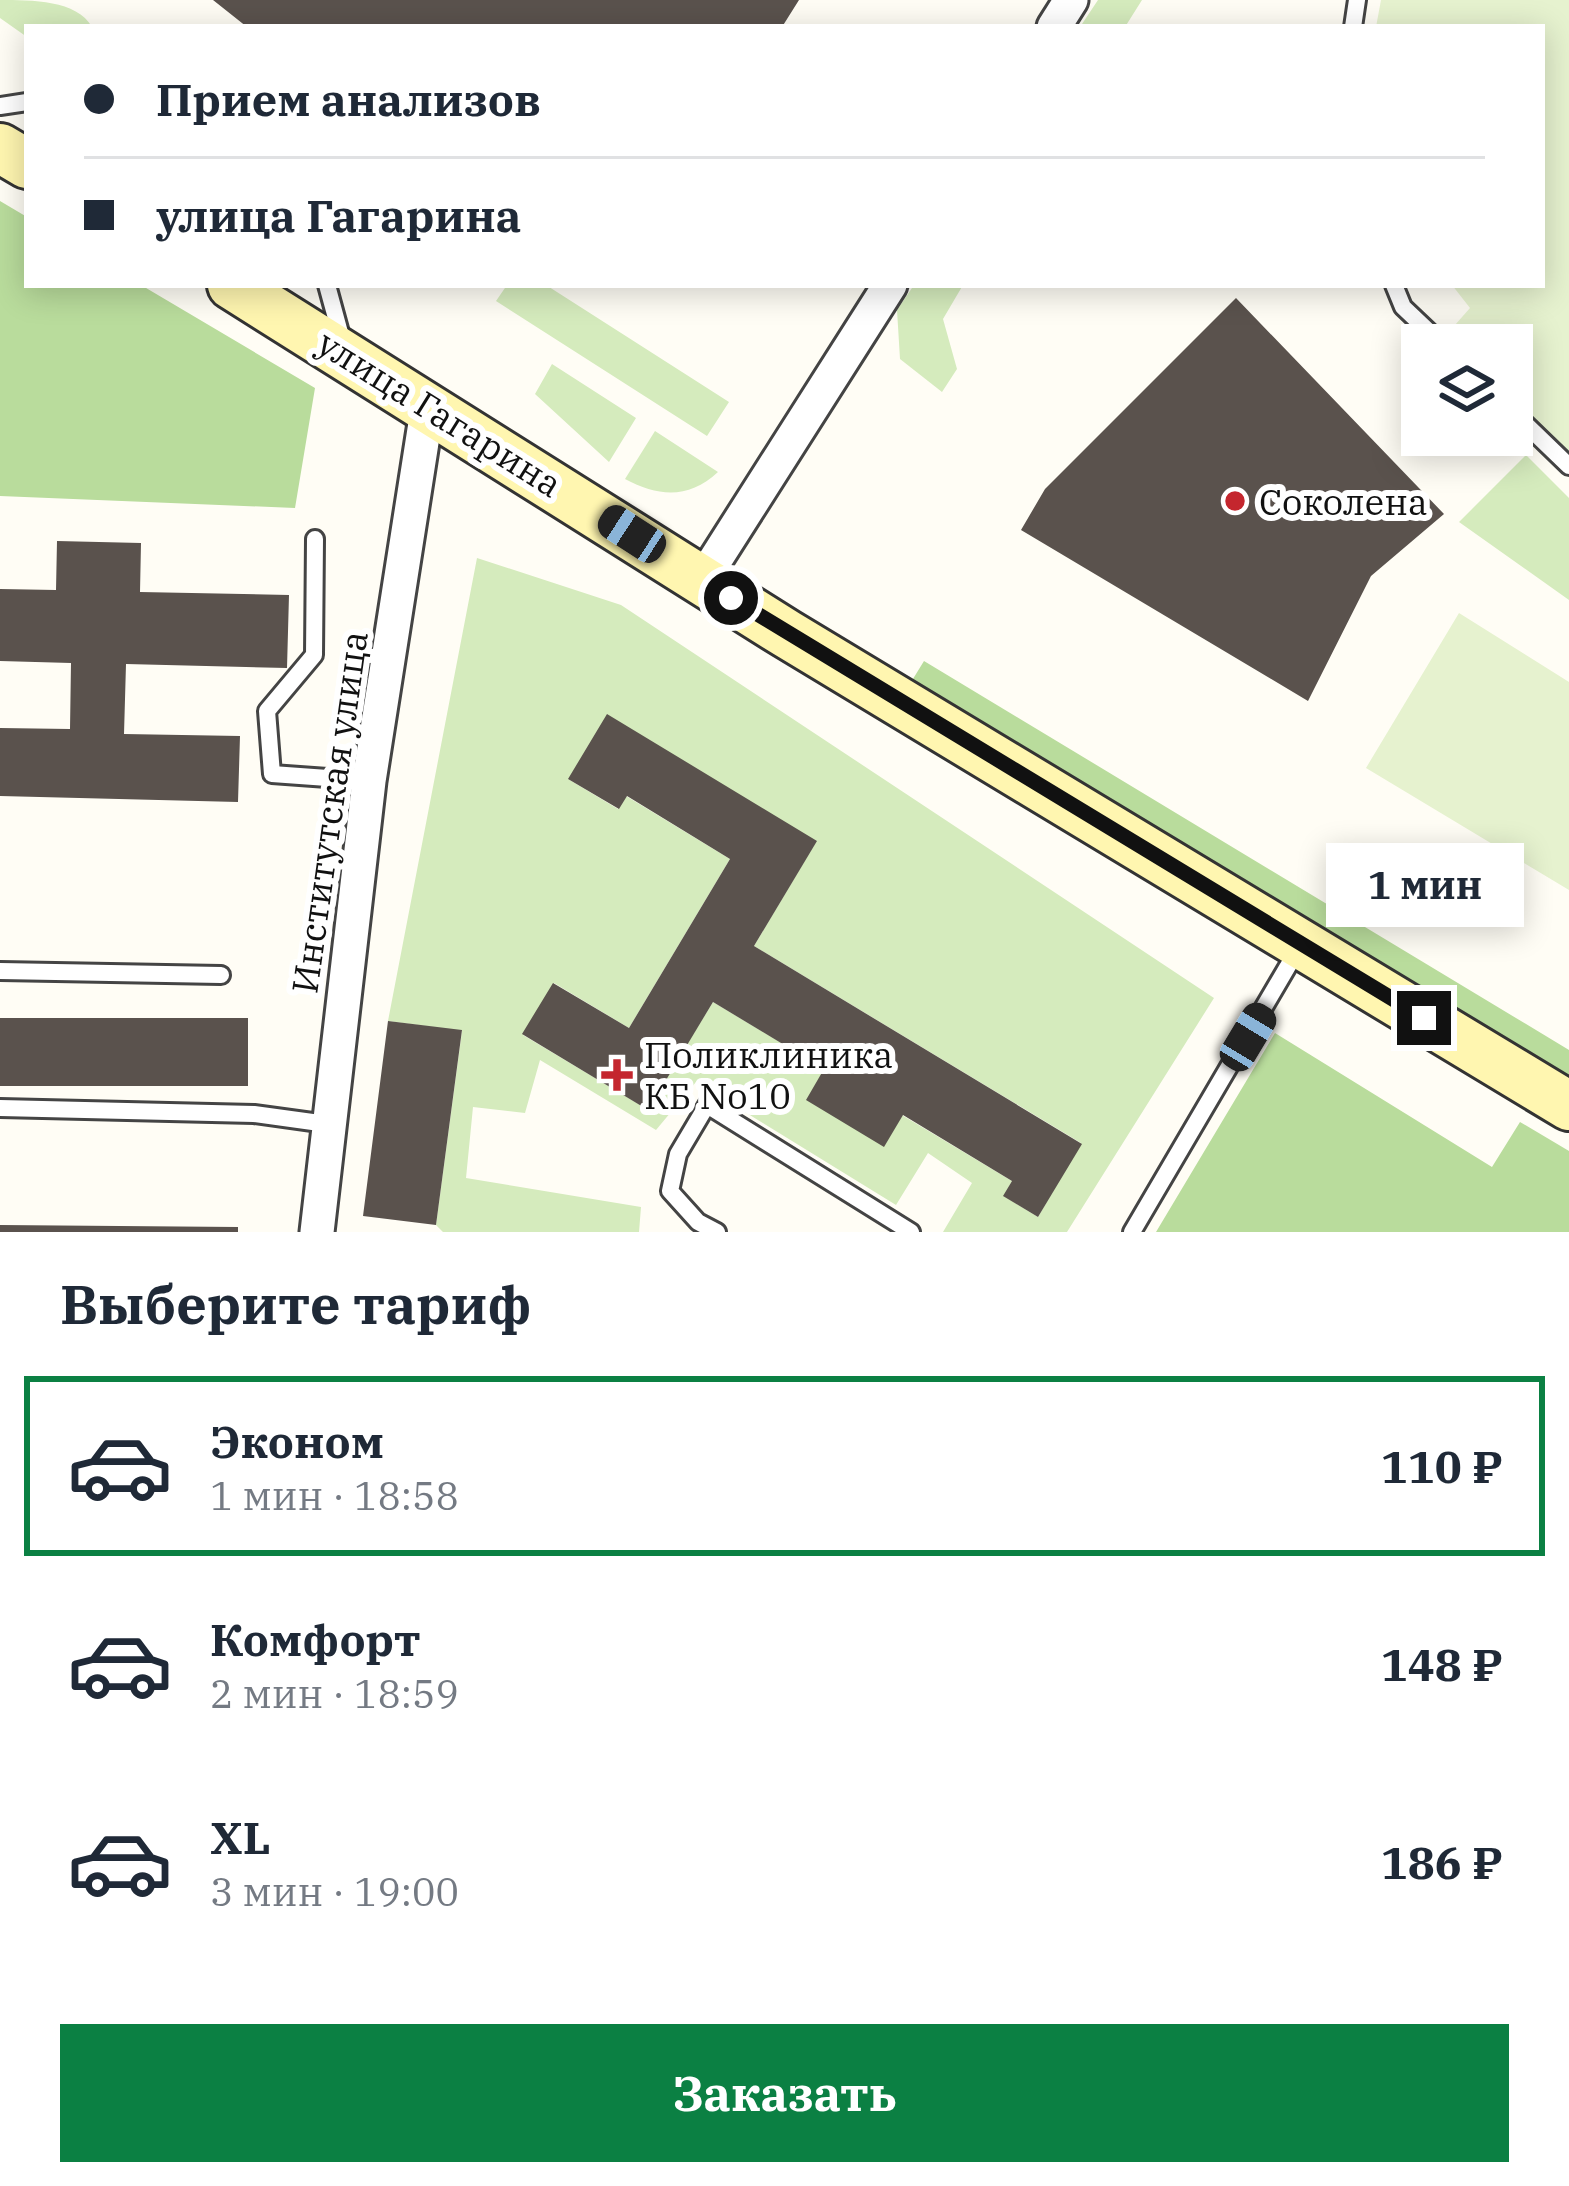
<!DOCTYPE html>
<html lang="ru">
<meta charset="utf-8">
<style>
body{margin:0;font-family:"IBM Plex Serif",serif;background:#f2f2f3;color:#1f2937;height:100vh;display:flex;flex-direction:column;font-size:45px;white-space:nowrap}
*{box-sizing:border-box;margin:0}
p{font-size:39px;color:#747a83}
.icon{flex:none;width:66px;height:66px;fill:none;stroke:currentColor;stroke-width:2;stroke-linecap:round;stroke-linejoin:round}
.map{position:relative;height:1232px;overflow:hidden}
.panel{display:flex;flex-direction:column;background:#fff;flex:1}
.panel>*{flex:none}
.guide{position:absolute;left:24px;top:24px;width:1521px;height:264px;border-radius:0px;box-shadow:0 6px 30px #0003;display:grid;align-content:center;height:264px;padding:0 60px;background:#fff}
.controls{position:absolute;left:1401px;top:324px;display:grid;gap:24px}
.controls a{display:grid;place-items:center;width:132px;height:132px;border-radius:0px;background:#fff;box-shadow:0 6px 30px #0003;font-size:60px}
.end{position:absolute;width:54px;height:54px;margin:-27px;border:15px solid #111;background:#fff;box-shadow:0 0 0 6px #fff}
.from{border-radius:50%}
.bubble{position:absolute;height:84px;border-radius:0px;background:#fff;box-shadow:0 6px 30px #0003;font-size:39px;font-weight:700;line-height:84px;text-align:center}
.car{position:absolute;width:36px;height:72px;margin:-36px -18px;border-radius:15px;box-shadow:0 0 9px 3px #0007;background:linear-gradient(#222 24%,#8ab4d8 0 40%,#222 0 76%,#8ab4d8 0 86%,#222 0)}
.guide b{display:flex;align-items:center;gap:42px;height:114px;font-size:45px}
.guide b+b{border-top:3px solid #e0e1e3}
.guide i{width:30px;height:30px;background:#1f2937}
ul{padding:0;list-style:none}
li{display:flex;align-items:center;gap:36px;height:180px;margin:0 24px 18px;padding:0 36px;border:6px solid transparent;border-radius:0px}
li div{flex:1}
li b{display:block;font-size:45px}
li em{font-style:normal;font-weight:700}
li.selected{border-color:#0b8043}
li>.icon{width:108px;height:108px;stroke-width:1.5}
h2{padding:0 60px;font-size:54px;line-height:144px}
.action{display:flex;gap:24px;margin-top:auto;padding:24px 60px}
.action a{flex:1;height:138px;border-radius:0px;background:#0b8043;color:#fff;font-size:48px;font-weight:700;line-height:138px;text-align:center}
.map>svg:first-child{display:block}
.green{fill:#d5ebbd;fill-rule:evenodd}
.forest{fill:#b9dc9c}
.pitch{fill:#e6f2cf}
.building{fill:#5a524d}
.lines{fill:none;stroke-linecap:round;stroke-linejoin:round}
.lane-casing{stroke:#444;stroke-width:22}
.street-casing{stroke:#444;stroke-width:39}
.secondary-casing{stroke:#333;stroke-width:54}
.lane{stroke:#fff;stroke-width:16}
.street{stroke:#fff;stroke-width:33}
.secondary{stroke:#fff6b0;stroke-width:48}
.route{stroke:#111;stroke-width:15}
.poi-dot{fill:#c4262e;stroke:#fff;stroke-width:4.5}
.labels{text-anchor:middle;dominant-baseline:central;stroke-width:12;stroke-linejoin:round;paint-order:stroke}
.street-label{font-size:36px;fill:#111;stroke:#fff}
.poi-label{font-size:36px;fill:#111;stroke:#fff;text-anchor:start}
</style>
<div class="map">
<svg width="1569" height="1232" viewBox="0 0 1569 1232">
<rect width="100%" height="100%" fill="#fffdf5"/>
<!-- green -->
<path class="green" d="M 0,0 C 32,0 77,0 92,27 L 27,27 L 27,37 L 0,18 Z
M 1098,0 L 1142,0 L 1125,27 L 1080,27 Z
M 507,285 L 546,285 L 729,402 L 707,436 L 496,301 Z
M 914,285 L 963,285 L 943,319 L 957,369 L 942,392 L 900,359 L 897,310 Z
M 552,364 L 636,418 L 609,462 L 535,394 Z
M 655,431 L 718,472 C 689,499 659,497 625,479 Z
M 1526,455 L 1569,498 L 1569,600 L 1459,522 Z
M 477,558 L 621,605 L 1214,998 L 1067,1232 L 943,1232 L 972,1183 L 928,1153 L 896,1205 L 696,1082 L 656,1130 L 540,1060 L 525,1113 L 473,1107 L 466,1178 L 641,1207 L 639,1232 L 443,1232 L 436,1225 L 462,1031 L 388,1021 ZM 568,779 L 816,842 L 754,946 L 1081,1143 L 1038,1217 L 1004,1196 L 1012,1181 L 713,1002 L 647,1109 L 523,1035 L 554,983 L 629,1028 L 730,859 L 626,796 L 618,809 Z"/>
<!-- forest -->
<path class="forest" d="M 0,201 L 27,217 L 27,285 L 141,285 L 315,388 L 295,508 L 0,496 Z
M 924,661 L 1569,1050 L 1569,1081 L 908,687 Z
M 1275,1033 L 1492,1167 L 1520,1122 L 1569,1151 L 1569,1232 L 1156,1232 Z"/>
<!-- pitch -->
<path class="pitch" d="M 1381,0 L 1569,0 L 1569,453 L 1512,398 L 1512,345 L 1458,345 L 1447,334 L 1470,308 L 1452,285 L 1542,285 L 1542,27 L 1376,27 Z
M 1459,613 L 1569,682 L 1569,890 L 1366,768 Z"/>
<!-- building -->
<path class="building" d="M 213,0 L 799,0 L 782,27 L 247,27 Z
M 1236,298 L 1444,514 L 1371,576 L 1308,701 L 1021,530 L 1045,489 Z
M 57,541 L 141,543 L 140,592 L 289,595 L 287,668 L 126,664 L 124,734 L 240,736 L 238,802 L 0,796 L 0,728 L 70,729 L 71,663 L 0,661 L 0,589 L 56,590 Z
M 607,714 L 817,841 L 754,946 L 1082,1144 L 1038,1217 L 1003,1196 L 1012,1181 L 903,1115 L 884,1147 L 806,1100 L 824,1069 L 713,1002 L 648,1110 L 522,1034 L 553,983 L 629,1028 L 730,859 L 627,796 L 619,809 L 568,779 Z
M 0,1018 L 248,1018 L 248,1086 L 0,1086 Z
M 388,1021 L 462,1030 L 436,1225 L 363,1216 Z
M 0,1225 L 238,1227 L 238,1232 L 0,1232 Z"/>
<g class="lines">
<!-- lane casing -->
<g class="lane-casing">
<path id="lane" d="M 1353,27 L 1357,0
M 0,106 L 27,102
M 327,285 L 342,340
M 1394,285 L 1403,307 L 1443,345
M 1512,411 L 1569,466
M 315,539 L 314,655 L 267,711 L 272,774 L 369,781
M 0,971 L 221,975
M 0,1108 L 254,1114 L 327,1124
M 717,1232 L 698,1222 L 670,1191 L 678,1154 L 707,1105 L 911,1232
M 1132,1232 L 1298,949"/>
</g>
<!-- street casing -->
<g class="street-casing">
<path id="street" d="M 1054,27 L 1071,0
M 703,579 L 890,285
M 317,1232 L 369,781 L 428,404"/>
</g>
<!-- secondary casing -->
<g class="secondary-casing">
<path id="secondary" d="M 0,148 L 27,164
M 232,285 L 787,634 L 1569,1106"/>
</g>
<!-- lane -->
<use href="#lane" class="lane"/>
<!-- street -->
<use href="#street" class="street"/>
<!-- secondary -->
<use href="#secondary" class="secondary"/>
</g>
<g class="lines">
<!-- route -->
<path class="route" d="M 731,598 L 1424,1018"/>
</g>
<!-- markers -->
<g class="poi-dot">
<circle cx="1235" cy="501" r="12"/>
<path d="M611 1057h12v12h12v12h-12v12h-12v-12h-12v-12h12z"/>
</g>
<g class="labels">
<!-- street labels -->
<g class="street-label">
<text transform="translate(440 413) rotate(32)">улица Гагарина</text>
<text transform="translate(329 812) rotate(-82)">Институтская улица</text>
</g>
<!-- poi labels -->
<g class="poi-label">
<text x="1259" y="501">Соколена</text>
<text x="644" y="1054">Поликлиника<tspan x="644" dy="41">КБ No10</tspan></text>
</g>
</g>
</svg>
<div class="controls">
<a><svg class="icon" aria-label="layers" viewBox="0 0 24 24"><path d="M12 4l9 5-9 5-9-5zM3 14l9 5 9-5"/></svg></a>
</div>
<i class="end from" style="left:731px;top:598px"></i>
<i class="end" style="left:1424px;top:1018px"></i>
<div class="bubble" style="left:1326px;top:843px;width:198px">1 мин</div>
<i class="car" style="left:632px;top:534px;rotate:303deg"></i>
<i class="car" style="left:1248px;top:1037px;rotate:31deg"></i>
<div class="guide">
<b><i class="from"></i>Прием анализов</b>
<b><i></i>улица Гагарина</b>
</div>
</div>
<section class="panel">
<h2>Выберите тариф</h2>
<ul>
<li class="selected"><svg class="icon" aria-label="car" viewBox="0 0 24 24"><path d="M5 17H2v-5l4-1 3-4h7l3 4 3 1v5h-3M9 17h6M6 11h13"/><circle cx="7" cy="17" r="2"/><circle cx="17" cy="17" r="2"/></svg><div><b>Эконом</b><p>1 мин · 18:58</p></div><em>110 ₽</em></li>
<li><svg class="icon" aria-label="car" viewBox="0 0 24 24"><path d="M5 17H2v-5l4-1 3-4h7l3 4 3 1v5h-3M9 17h6M6 11h13"/><circle cx="7" cy="17" r="2"/><circle cx="17" cy="17" r="2"/></svg><div><b>Комфорт</b><p>2 мин · 18:59</p></div><em>148 ₽</em></li>
<li><svg class="icon" aria-label="car" viewBox="0 0 24 24"><path d="M5 17H2v-5l4-1 3-4h7l3 4 3 1v5h-3M9 17h6M6 11h13"/><circle cx="7" cy="17" r="2"/><circle cx="17" cy="17" r="2"/></svg><div><b>XL</b><p>3 мин · 19:00</p></div><em>186 ₽</em></li>
</ul>
<div class="action"><a>Заказать</a></div>
</section>
